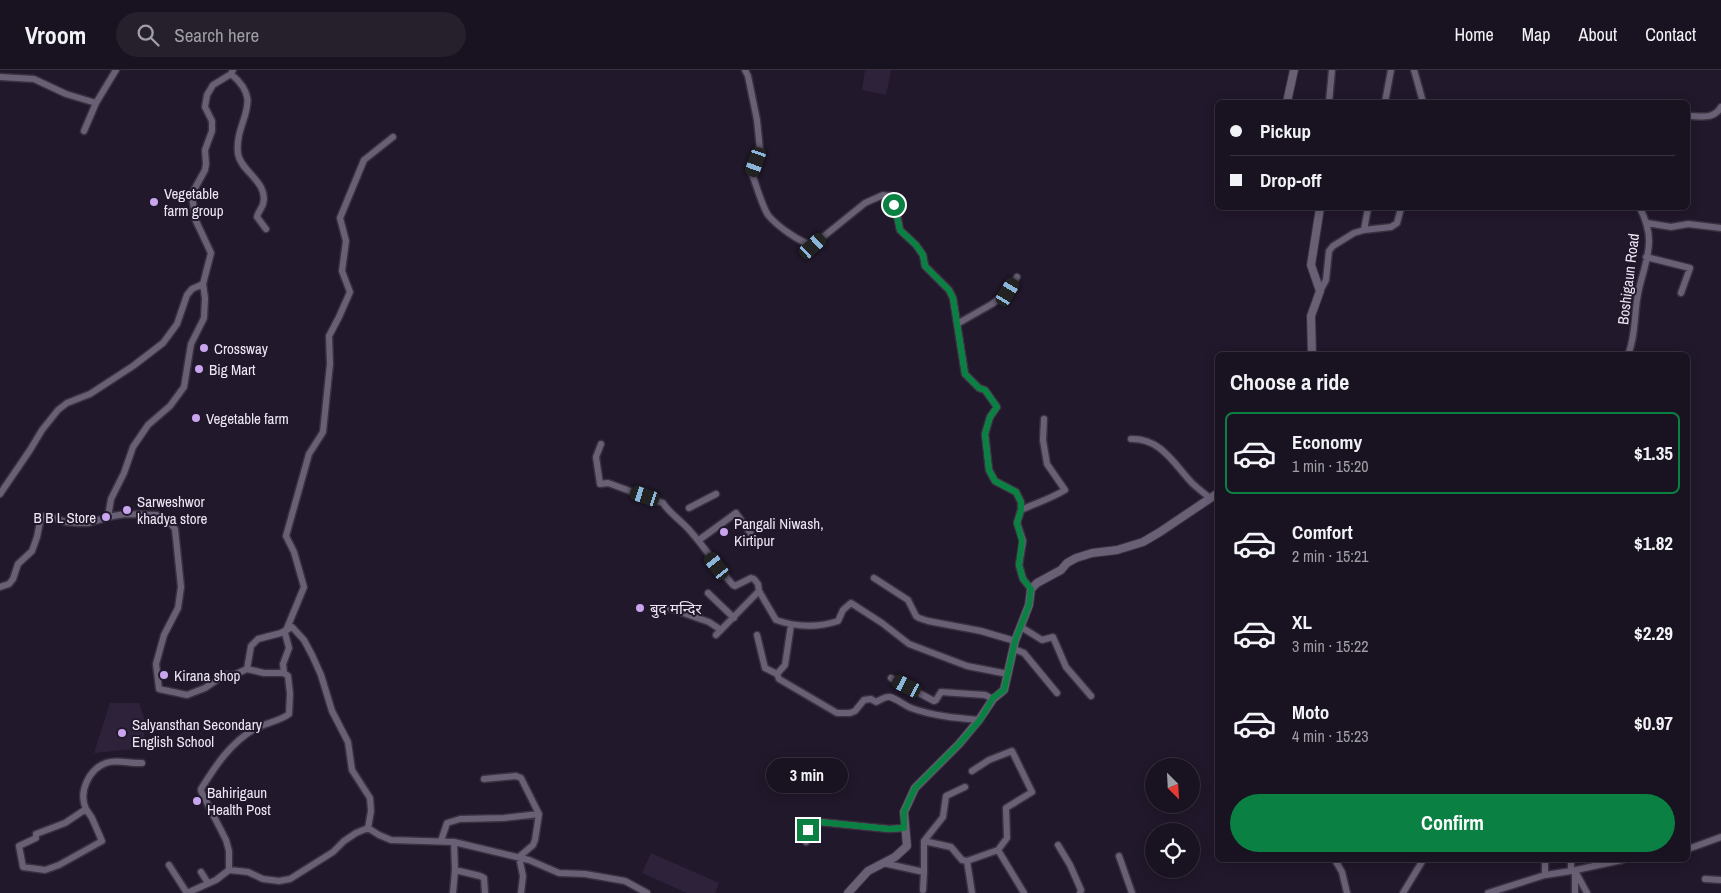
<!DOCTYPE html>
<meta charset="utf-8">
<style>
body{margin:0;font-family:"Archivo Narrow","Noto Sans Devanagari",sans-serif;background:#26202d;color:#f1f3f6;height:100vh;display:flex;flex-direction:column;font-size:19px;white-space:nowrap}
*{box-sizing:border-box;margin:0}
p{font-size:16px;color:#9f9ea5}
.icon{flex:none;width:28px;height:28px;fill:none;stroke:currentColor;stroke-width:2;stroke-linecap:round;stroke-linejoin:round}
.map{position:relative;flex:1;overflow:hidden}
.side{position:absolute;left:1215px;top:282px;width:475px;height:510px;display:flex;flex-direction:column;background:#191220;border-radius:8px;box-shadow:0 2px 12px #0003,0 0 0 1px #37323e}
.side>*{flex:none}
.banner{position:absolute;left:1215px;top:30px;width:475px;height:110px;border-radius:8px;box-shadow:0 2px 12px #0003,0 0 0 1px #37323e;display:grid;align-content:center;height:110px;padding:0 15px;background:#191220}
.needle{width:32px;rotate:156deg}
.fabs{position:absolute;left:1145px;top:688px;display:grid;gap:10px}
.fabs a{display:grid;place-items:center;width:55px;height:55px;border-radius:50%;background:#191220;box-shadow:0 2px 12px #0003,0 0 0 1px #37323e;font-size:25px}
.end{position:absolute;width:22px;height:22px;margin:-11px;border:6px solid #0b8043;background:#fff;box-shadow:0 0 0 2px #fff}
.from{border-radius:50%}
.bubble{position:absolute;height:35px;border-radius:18px;background:#191220;box-shadow:0 2px 12px #0003,0 0 0 1px #37323e;font-size:16px;font-weight:700;line-height:35px;text-align:center}
.car{position:absolute;width:15px;height:30px;margin:-15px -8px;border-radius:6px;box-shadow:0 0 4px 1px #0007;background:linear-gradient(#222 24%,#8ab4d8 0 40%,#222 0 76%,#8ab4d8 0 86%,#222 0)}
.banner b{display:flex;align-items:center;gap:18px;height:48px;font-size:19px}
.banner b+b{border-top:1px solid #37323e}
.banner i{width:12px;height:12px;background:#f1f3f6}
ul{padding:0;list-style:none}
li{display:flex;align-items:center;gap:15px;height:82px;margin:0 10px 8px;padding:0 5px;border:2px solid transparent;border-radius:8px}
li div{flex:1}
li b{display:block;font-size:19px}
li em{font-style:normal;font-weight:700}
li.active{border-color:#0b8043}
li>.icon{width:45px;height:45px;stroke-width:1.5}
h2{padding:0 15px;font-size:22px;line-height:60px}
.primary-button{display:flex;gap:10px;margin-top:auto;padding:10px 15px}
.primary-button a{flex:1;height:58px;border-radius:30px;background:#0b8043;color:#fff;font-size:20px;font-weight:700;line-height:58px;text-align:center}
header{display:flex;align-items:center;gap:30px;box-sizing:border-box;height:70px;padding:0 25px;background:#191220;border-bottom:1px solid #37323e}
header strong{font-size:24px}
nav{display:flex;gap:28px;margin-inline-start:auto;font-size:18px}
.search{width:350px;height:45px;background:#26202d;display:flex;align-items:center;gap:12px;box-sizing:border-box;padding:0 18px;border-radius:28px;color:#9f9ea5;font-size:19px}
.map>svg:first-child{display:block}
.built{fill:#2e223a}
.lines{fill:none;stroke-linecap:round;stroke-linejoin:round}
.minor-casing{stroke:#383140;stroke-width:9}
.tertiary-casing{stroke:#383140;stroke-width:10}
.minor{stroke:#6a6076;stroke-width:6}
.tertiary{stroke:#6a6076;stroke-width:8}
.route{stroke:#0b8043;stroke-width:6}
.poi-dot{fill:#c8a5ee;stroke:#21182b;stroke-width:2}
.labels{text-anchor:middle;dominant-baseline:central;stroke-width:4;stroke-linejoin:round;paint-order:stroke}
.poi-label{font-size:15px;fill:#ede7f4;stroke:#21182b;text-anchor:start}
.street-label{font-size:15px;fill:#ede7f4;stroke:#21182b}
</style>
<header>
<strong>Vroom</strong>
<div class="search"><svg class="icon" aria-label="search" viewBox="0 0 24 24"><circle cx="10" cy="10" r="6"/><path d="M15 15l6 6"/></svg>Search here</div>
<nav><a>Home</a><a>Map</a><a>About</a><a>Contact</a></nav>
</header>
<div class="map">
<svg width="1721" height="823" viewBox="0 0 1721 823">
<rect width="100%" height="100%" fill="#21182b"/>
<!-- built -->
<path class="built" d="M 865,0 L 891,0 L 886,25 L 862,20 Z
M 110,633 L 139,633 L 144,648 L 144,678 L 94,683 Z
M 651,783 L 719,813 L 715,823 L 687,823 L 642,803 Z"/>
<g class="lines">
<!-- minor casing -->
<g class="minor-casing">
<path id="minor" d="M 745,0 L 748,6 L 757,50 L 760,80 L 752,104 C 756,114 762,136 768,145 C 776,155 800,173 813,175 L 865,133 L 883,125 L 891,126 L 895,135 L 900,160 L 916,175 L 923,185 L 925,196 L 949,220 L 953,228 L 965,304 L 979,318 L 985,320 L 997,337 L 990,347 L 985,364 L 989,400 L 995,411 L 1016,422 L 1021,432 L 1021,440 L 1017,453 L 1023,471 L 1019,495 L 1023,509 L 1031,519
M 1414,0 L 1423,32
M 231,4 C 266,33 234,49 238,84 C 241,102 269,112 263,134 C 262,138 258,142 257,147 L 266,159
M 0,7 L 34,9 L 66,24 L 96,33
M 1329,32 L 1332,0
M 1385,32 L 1391,0
M 1688,46 C 1700,46 1714,50 1721,37
M 84,61 L 96,33 L 116,0
M 1647,153 L 1671,157 L 1688,154 L 1721,158
M 1364,160 L 1368,138
M 1646,187 L 1690,198 L 1681,223
M 1320,221 L 1326,210 L 1329,181 L 1333,176 L 1354,163 L 1364,160 L 1391,157 L 1397,153 L 1401,138
M 957,254 L 992,234 L 1008,222 L 1017,207
M 1628,285 C 1636,266 1634,244 1638,224 C 1641,207 1649,189 1649,171 C 1649,159 1645,148 1640,138
M 1131,369 C 1161,368 1174,394 1192,413 C 1197,418 1204,423 1210,428
M 601,374 L 596,387 L 600,414 L 608,413 L 663,433 C 669,443 683,452 691,462 C 706,479 718,498 733,515 L 735,516 L 751,508 L 754,509 L 758,514 L 759,521 L 776,550 C 796,557 817,558 838,551 L 843,540 L 851,533 L 882,553 L 909,574 L 967,596 L 1008,604
M 0,424 L 30,380 L 42,360 L 58,340 L 67,333 L 90,324 L 133,296 L 163,273 L 177,254 L 187,225 L 192,219 L 203,214
M 689,438 L 716,424
M 1021,440 C 1036,433 1050,429 1065,420 L 1047,394 L 1043,370 L 1044,349
M 108,447 L 111,429 L 124,403 L 133,377 L 148,355 L 170,336 L 184,317 L 191,274 L 204,248 L 205,228 L 203,214 L 211,183 L 196,151 L 192,127 L 194,120 L 205,100 L 206,94 L 205,80 L 212,61 L 212,51 L 205,37 L 207,25 L 213,15 L 231,4 L 233,0
M 699,470 L 736,443 L 751,464
M 874,508 L 908,530 L 916,546 L 919,548 L 928,551 L 981,561 L 1015,571
M 0,517 L 9,514 L 13,509 L 18,494 L 32,481 L 37,467 L 40,452 L 42,448 L 45,446 L 49,446 L 66,452 L 79,453 L 88,453 L 113,446 L 125,444 L 157,445 L 172,455 L 175,459 L 181,517 L 178,538 L 164,565 L 156,594 L 159,619 L 187,625 L 205,618 L 224,605 L 234,605 L 247,599 L 264,603 L 284,603 L 288,606 L 290,624 L 289,644 C 280,651 266,653 256,658 C 231,672 216,695 201,719 L 201,721 L 226,770 L 229,781 L 229,800 L 216,810 L 187,823
M 708,523 L 734,548
M 669,538 L 709,552 L 721,560
M 1021,557 L 1042,570 L 1053,567 L 1066,597 L 1091,626
M 716,565 L 759,521
M 757,565 L 765,598 L 777,604 L 779,609 L 837,643 L 850,643 L 855,641 L 864,630 L 871,629 L 876,632 C 881,630 885,626 890,627 C 897,629 904,635 911,638 C 933,646 956,648 979,650
M 1014,579 L 1024,583 L 1057,623
M 247,599 L 251,576 L 258,569 L 281,563 L 292,557 L 304,570 L 312,585 L 321,605 L 332,641 L 348,672 L 352,700 L 370,728 L 371,741 L 368,758
M 284,603 L 283,594 L 289,578 L 285,563 L 304,517 L 294,482 L 286,466 L 309,384 L 323,362 L 330,294 L 329,266 L 339,247 L 350,222 L 342,201 L 346,171 L 340,148 L 364,90 L 393,67
M 777,604 L 785,595 L 791,555
M 891,608 L 934,631 L 936,630 L 941,622 L 985,625 L 993,629
M 484,709 L 516,706 L 521,708 L 539,744
M 86,739 L 92,748 L 102,771 L 59,795 L 45,800 L 23,797 L 19,776 L 36,768 L 36,764 L 65,753 L 86,739 C 78,722 89,699 106,693 C 117,689 130,694 142,693
M 441,771 L 447,753 L 460,749 L 504,748 L 539,744 L 535,770 L 533,775 L 519,787 L 523,806 L 521,823
M 924,771 L 951,777 L 962,790 L 967,791 L 998,780 L 1007,768 L 1006,738 L 1032,722 L 1012,681 L 989,690 L 972,701
M 806,772 L 808,760 L 812,754 L 820,752 L 889,759 L 905,758
M 1058,775 L 1070,795 L 1081,820 L 1080,823
M 1688,779 L 1721,767
M 998,780 L 1024,823
M 1119,786 L 1132,823
M 1335,790 L 1342,802 L 1347,823
M 1545,790 L 1545,805
M 1571,790 L 1571,801
M 967,791 L 972,823
M 883,793 L 924,802 L 923,820
M 169,795 L 187,823
M 229,800 L 248,802 L 263,809 L 279,811 L 290,809 L 333,782 L 344,771 L 356,763 L 368,758 L 379,765 L 391,770 L 454,772 L 529,790 L 559,803 L 585,804 L 625,811 L 647,823
M 455,800 L 480,806 L 484,808 L 485,823
M 1575,801 L 1587,823
M 201,802 L 208,813
M 924,802 L 924,771 L 943,747 L 946,726 L 965,717
M 1575,802 L 1575,823
M 1705,809 L 1721,810
M 453,823 L 455,800 L 454,772
M 1403,823 L 1423,790
M 1488,823 L 1545,805 L 1571,801 L 1622,790"/>
</g>
<!-- tertiary casing -->
<g class="tertiary-casing">
<path id="tertiary" d="M 1287,32 L 1294,0
M 1312,285 L 1311,246 L 1320,221 L 1311,195 L 1320,138
M 848,823 L 868,801 L 895,787 L 907,776 L 904,742 L 915,718 L 959,674 L 979,650 L 993,629 L 1004,620 L 1015,571 L 1029,535 L 1031,519 L 1037,513 L 1061,500 L 1067,493 L 1076,488 L 1092,483 L 1117,480 L 1143,472 L 1160,462 L 1218,423"/>
</g>
<!-- minor -->
<use href="#minor" class="minor"/>
<!-- tertiary -->
<use href="#tertiary" class="tertiary"/>
</g>
<g class="lines">
<!-- route -->
<path class="route" d="M 808,760 L 812,754 L 820,752 L 889,759 L 904,758 L 904,742 L 915,718 L 959,674 L 980,650 L 993,628 L 1004,620 L 1015,571 L 1029,535 L 1031,519 L 1023,509 L 1019,495 L 1022,471 L 1017,453 L 1021,440 L 1021,432 L 1016,422 L 995,411 L 989,400 L 985,364 L 990,347 L 997,337 L 985,320 L 979,318 L 965,304 L 953,228 L 949,220 L 925,196 L 923,185 L 916,175 L 900,160 L 894,135"/>
</g>
<!-- markers -->
<g class="poi-dot">
<circle cx="154" cy="132" r="5"/>
<circle cx="204" cy="278" r="5"/>
<circle cx="199" cy="299" r="5"/>
<circle cx="196" cy="348" r="5"/>
<circle cx="127" cy="440" r="5"/>
<circle cx="106" cy="447" r="5"/>
<circle cx="724" cy="462" r="5"/>
<circle cx="640" cy="538" r="5"/>
<circle cx="164" cy="605" r="5"/>
<circle cx="122" cy="663" r="5"/>
<circle cx="197" cy="731" r="5"/>
</g>
<g class="labels">
<!-- poi labels -->
<g class="poi-label">
<text x="164" y="123">Vegetable<tspan x="164" dy="17">farm group</tspan></text>
<text x="214" y="278">Crossway</text>
<text x="209" y="299">Big Mart</text>
<text x="206" y="348">Vegetable farm</text>
<text x="137" y="431">Sarweshwor<tspan x="137" dy="17">khadya store</tspan></text>
<text x="96" y="447" text-anchor="end">B B L Store</text>
<text x="734" y="453">Pangali Niwash,<tspan x="734" dy="17">Kirtipur</tspan></text>
<text x="650" y="538">बुद मन्दिर</text>
<text x="174" y="605">Kirana shop</text>
<text x="132" y="654">Salyansthan Secondary<tspan x="132" dy="17">English School</tspan></text>
<text x="207" y="722">Bahirigaun<tspan x="207" dy="17">Health Post</tspan></text>
</g>
<!-- street labels -->
<g class="street-label">
<text transform="translate(1628 209) rotate(-83)">Boshigaun Road</text>
</g>
</g>
</svg>
<div class="fabs">
<a><svg class="needle" viewBox="-14 -14 28 28"><path d="M0-13l5 13h-10z" fill="#e53935"/><path d="M0 13l5-13h-10z" fill="#9f9ea5"/></svg></a>
<a><svg class="icon" aria-label="locate" viewBox="0 0 24 24"><circle cx="12" cy="12" r="6"/><path d="M12 2v4M12 18v4M2 12h4M18 12h4"/></svg></a>
</div>
<i class="end from" style="left:894px;top:135px"></i>
<i class="end" style="left:808px;top:760px"></i>
<div class="bubble" style="left:766px;top:688px;width:82px">3 min</div>
<i class="car" style="left:756px;top:92px;rotate:199deg"></i>
<i class="car" style="left:813px;top:176px;rotate:48deg"></i>
<i class="car" style="left:1008px;top:222px;rotate:31deg"></i>
<i class="car" style="left:645px;top:426px;rotate:288deg"></i>
<i class="car" style="left:717px;top:496px;rotate:323deg"></i>
<i class="car" style="left:907px;top:616px;rotate:297deg"></i>
<div class="banner">
<b><i class="from"></i>Pickup</b>
<b><i></i>Drop-off</b>
</div>
<section class="side">
<h2>Choose a ride</h2>
<ul>
<li class="active"><svg class="icon" aria-label="car" viewBox="0 0 24 24"><path d="M5 17H2v-5l4-1 3-4h7l3 4 3 1v5h-3M9 17h6M6 11h13"/><circle cx="7" cy="17" r="2"/><circle cx="17" cy="17" r="2"/></svg><div><b>Economy</b><p>1 min · 15:20</p></div><em>$1.35</em></li>
<li><svg class="icon" aria-label="car" viewBox="0 0 24 24"><path d="M5 17H2v-5l4-1 3-4h7l3 4 3 1v5h-3M9 17h6M6 11h13"/><circle cx="7" cy="17" r="2"/><circle cx="17" cy="17" r="2"/></svg><div><b>Comfort</b><p>2 min · 15:21</p></div><em>$1.82</em></li>
<li><svg class="icon" aria-label="car" viewBox="0 0 24 24"><path d="M5 17H2v-5l4-1 3-4h7l3 4 3 1v5h-3M9 17h6M6 11h13"/><circle cx="7" cy="17" r="2"/><circle cx="17" cy="17" r="2"/></svg><div><b>XL</b><p>3 min · 15:22</p></div><em>$2.29</em></li>
<li><svg class="icon" aria-label="car" viewBox="0 0 24 24"><path d="M5 17H2v-5l4-1 3-4h7l3 4 3 1v5h-3M9 17h6M6 11h13"/><circle cx="7" cy="17" r="2"/><circle cx="17" cy="17" r="2"/></svg><div><b>Moto</b><p>4 min · 15:23</p></div><em>$0.97</em></li>
</ul>
<div class="primary-button"><a>Confirm</a></div>
</section>
</div>
